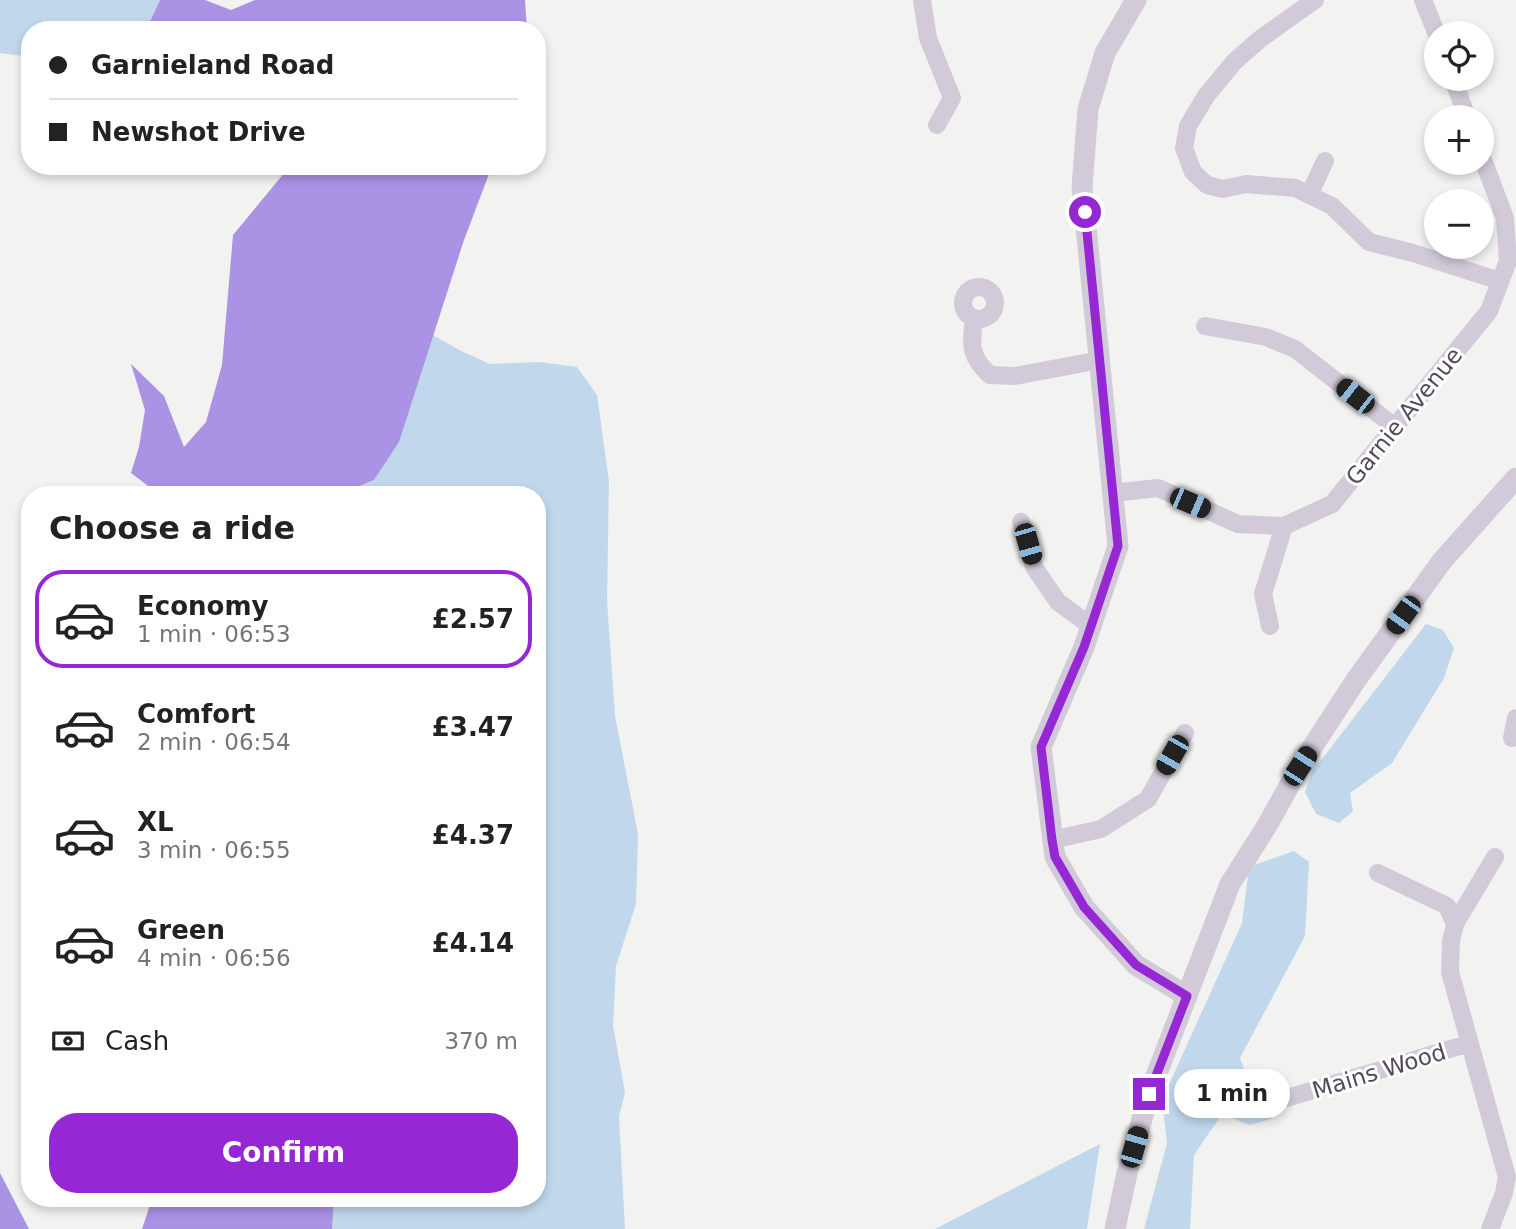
<!DOCTYPE html>
<meta charset="utf-8">
<style>
body{margin:0;font-family:"DejaVu Sans",sans-serif;background:#f6f6f6;color:#222;height:100vh;display:flex;flex-direction:column;font-size:26px;white-space:nowrap}
*{box-sizing:border-box;margin:0}
p{font-size:23px;color:#767676}
.icon{flex:none;width:38px;height:38px;fill:none;stroke:currentColor;stroke-width:2;stroke-linecap:round;stroke-linejoin:round}
.map{position:relative;flex:1;overflow:hidden}
.panel{position:absolute;left:21px;top:486px;width:525px;height:721px;display:flex;flex-direction:column;background:#fff;border-radius:28px;box-shadow:0 4px 10px #0003}
.panel>*{flex:none}
.guide{position:absolute;left:21px;top:21px;width:525px;height:154px;border-radius:28px;box-shadow:0 4px 10px #0003;display:grid;align-content:center;height:154px;padding:0 28px;background:#fff}
.buttons{position:absolute;left:1424px;top:21px;display:grid;gap:14px}
.buttons a{display:grid;place-items:center;width:70px;height:70px;border-radius:50%;background:#fff;box-shadow:0 4px 10px #0003;font-size:35px}
.end{position:absolute;width:32px;height:32px;margin:-16px;border:9px solid #9627d4;background:#fff;box-shadow:0 0 0 4px #fff}
.from{border-radius:50%}
.bubble{position:absolute;height:49px;border-radius:24px;background:#fff;box-shadow:0 4px 10px #0003;font-size:23px;font-weight:600;line-height:49px;text-align:center}
.car{position:absolute;width:21px;height:42px;margin:-21px -10px;border-radius:9px;box-shadow:0 0 5px 2px #0007;background:linear-gradient(#222 24%,#8ab4d8 0 40%,#222 0 76%,#8ab4d8 0 86%,#222 0)}
.guide b{display:flex;align-items:center;gap:24px;height:66px;font-size:26px}
.guide b+b{border-top:2px solid #e0e0e0}
.guide i{width:18px;height:18px;background:#222}
ul{padding:0;list-style:none}
li{display:flex;align-items:center;gap:21px;height:98px;margin:0 14px 10px;padding:0 14px;border:4px solid transparent;border-radius:28px}
li div{flex:1}
li b{display:block;font-size:26px}
li em{font-style:normal;font-weight:600}
li.active{border-color:#9627d4}
li>.icon{width:63px;height:63px;stroke-width:1.5}
h2{padding:0 28px;font-size:32px;line-height:84px}
.pay{display:flex;align-items:center;gap:18px;height:77px;padding:0 28px;font-size:26px}
.pay p{margin-inline-start:auto}
.action{display:flex;gap:14px;margin-top:auto;padding:14px 28px}
.action a{flex:1;height:80px;border-radius:28px;background:#9627d4;color:#fff;font-size:28px;font-weight:600;line-height:80px;text-align:center}
.map>svg:first-child{display:block}
.green{fill:#c1d8ec}
.water{fill:#aa92e5}
.lines{fill:none;stroke-linecap:round;stroke-linejoin:round}
.minor{stroke:#d2cad8;stroke-width:18}
.tertiary{stroke:#d2cad8;stroke-width:21}
.route{stroke:#9627d4;stroke-width:9}
.labels{text-anchor:middle;dominant-baseline:central;stroke-width:6;stroke-linejoin:round;paint-order:stroke}
.street-label{font-size:23px;fill:#53495b;stroke:#fff}
</style>
<div class="map">
<svg width="1516" height="1229" viewBox="0 0 1516 1229">
<rect width="100%" height="100%" fill="#f2f2f0"/>
<!-- green -->
<path class="green" d="M 0,0 L 160,0 L 146,30 L 30,30 L 30,57 L 0,53 Z
M 433,335 L 461,351 L 490,364 L 540,362 L 577,367 L 597,395 L 609,481 L 607,600 L 615,716 L 638,834 L 636,904 L 616,966 L 613,1025 L 625,1093 L 619,1116 L 625,1229 L 332,1229 L 334,1199 L 537,1199 L 537,495 L 338,495 L 374,480 L 398,442 Z
M 1426,624 L 1443,630 L 1454,648 L 1444,678 L 1392,763 L 1350,793 L 1353,811 L 1339,823 L 1316,814 L 1305,792 L 1312,772 Z
M 1294,851 L 1309,862 L 1305,936 L 1240,1058 L 1249,1082 L 1264,1089 L 1276,1108 L 1271,1119 L 1250,1125 L 1222,1114 L 1194,1155 L 1190,1229 L 1144,1229 L 1167,1143 L 1162,1100 L 1242,923 L 1249,867 Z
M 1100,1144 L 1087,1229 L 935,1229 Z"/>
<!-- water -->
<path class="water" d="M 160,0 L 205,0 L 231,10 L 255,0 L 525,0 L 527,30 L 146,30 Z
M 290,166 L 492,166 L 464,240 L 399,442 L 374,480 L 338,495 L 160,495 L 131,473 L 139,447 L 145,410 L 131,364 L 164,396 L 184,447 L 206,422 L 222,365 L 233,235 Z
M 0,1173 L 29,1229 L 0,1229 Z
M 152,1199 L 334,1199 L 332,1229 L 142,1229 Z"/>
<g class="lines">
<!-- minor -->
<path class="minor" d="M 922,0 L 928,38 L 952,98 L 937,125
M 1315,0 L 1260,39 L 1234,62 L 1206,96 L 1188,126 L 1184,148 L 1193,172 L 1207,185 L 1223,189 L 1246,184 L 1295,188 L 1332,206 L 1369,242 L 1413,253 L 1500,281
M 1423,0 L 1437,35
M 1453,79 L 1467,117
M 1309,195 L 1325,161
M963 303a16 16 0 1 1 32 0a16 16 0 1 1-32 0Z
M 974,319 C 971,345 969,356 990,375 L 1015,376 L 1100,360
M 1205,326 L 1266,337 L 1295,349 L 1395,427
M 1112,493 L 1158,488 L 1238,524 L 1284,526 L 1332,504 L 1489,311 L 1508,261 L 1505,218 L 1482,157
M 1021,522 L 1034,567 L 1058,602 L 1091,626
M 1270,626 L 1263,594 L 1284,526
M 1512,738 L 1516,718
M 1052,840 L 1101,829 L 1148,799 L 1185,733
M 1378,873 L 1447,906 L 1455,924 L 1451,941 L 1450,972 L 1507,1177 L 1504,1193 L 1490,1229
M 1455,924 L 1495,857
M 1287,1098 L 1470,1043"/>
<!-- tertiary -->
<path class="tertiary" d="M 1136,0 L 1105,53 L 1088,109 L 1082,187 L 1118,546 L 1084,647 L 1041,747 L 1055,857 L 1084,907 L 1136,965 L 1187,996
M 1115,1229 L 1127,1173 L 1149,1094 L 1230,884 L 1268,824 L 1300,766 L 1356,680 L 1442,561 L 1516,478"/>
</g>
<g class="lines">
<!-- route -->
<path class="route" d="M 1085,212 L 1118,546 L 1084,647 L 1041,747 L 1052,840 L 1055,857 L 1084,907 L 1136,965 L 1187,996 L 1149,1094"/>
</g>
<g class="labels">
<!-- street labels -->
<g class="street-label">
<text transform="translate(1404 416) rotate(-51)">Garnie Avenue</text>
<text transform="translate(1379 1071) rotate(-17)">Mains Wood</text>
</g>
</g>
</svg>
<div class="buttons">
<a><svg class="icon" aria-label="locate" viewBox="0 0 24 24"><circle cx="12" cy="12" r="6"/><path d="M12 2v4M12 18v4M2 12h4M18 12h4"/></svg></a>
<a>+</a>
<a>−</a>
</div>
<i class="end from" style="left:1085px;top:212px"></i>
<i class="end" style="left:1149px;top:1094px"></i>
<div class="bubble" style="left:1174px;top:1069px;width:116px">1 min</div>
<i class="car" style="left:1355px;top:396px;rotate:308deg"></i>
<i class="car" style="left:1190px;top:503px;rotate:113deg"></i>
<i class="car" style="left:1028px;top:544px;rotate:164deg"></i>
<i class="car" style="left:1403px;top:615px;rotate:216deg"></i>
<i class="car" style="left:1172px;top:755px;rotate:210deg"></i>
<i class="car" style="left:1300px;top:766px;rotate:33deg"></i>
<i class="car" style="left:1134px;top:1147px;rotate:16deg"></i>
<div class="guide">
<b><i class="from"></i>Garnieland Road</b>
<b><i></i>Newshot Drive</b>
</div>
<section class="panel">
<h2>Choose a ride</h2>
<ul>
<li class="active"><svg class="icon" aria-label="car" viewBox="0 0 24 24"><path d="M5 17H2v-5l4-1 3-4h7l3 4 3 1v5h-3M9 17h6M6 11h13"/><circle cx="7" cy="17" r="2"/><circle cx="17" cy="17" r="2"/></svg><div><b>Economy</b><p>1 min · 06:53</p></div><em>£2.57</em></li>
<li><svg class="icon" aria-label="car" viewBox="0 0 24 24"><path d="M5 17H2v-5l4-1 3-4h7l3 4 3 1v5h-3M9 17h6M6 11h13"/><circle cx="7" cy="17" r="2"/><circle cx="17" cy="17" r="2"/></svg><div><b>Comfort</b><p>2 min · 06:54</p></div><em>£3.47</em></li>
<li><svg class="icon" aria-label="car" viewBox="0 0 24 24"><path d="M5 17H2v-5l4-1 3-4h7l3 4 3 1v5h-3M9 17h6M6 11h13"/><circle cx="7" cy="17" r="2"/><circle cx="17" cy="17" r="2"/></svg><div><b>XL</b><p>3 min · 06:55</p></div><em>£4.37</em></li>
<li><svg class="icon" aria-label="car" viewBox="0 0 24 24"><path d="M5 17H2v-5l4-1 3-4h7l3 4 3 1v5h-3M9 17h6M6 11h13"/><circle cx="7" cy="17" r="2"/><circle cx="17" cy="17" r="2"/></svg><div><b>Green</b><p>4 min · 06:56</p></div><em>£4.14</em></li>
</ul>
<div class="pay"><svg class="icon" aria-label="cash" viewBox="0 0 24 24"><path d="M3 7h18v10H3z"/><circle cx="12" cy="12" r="2"/></svg>Cash<p>370 m</p></div>
<div class="action"><a>Confirm</a></div>
</section>
</div>
